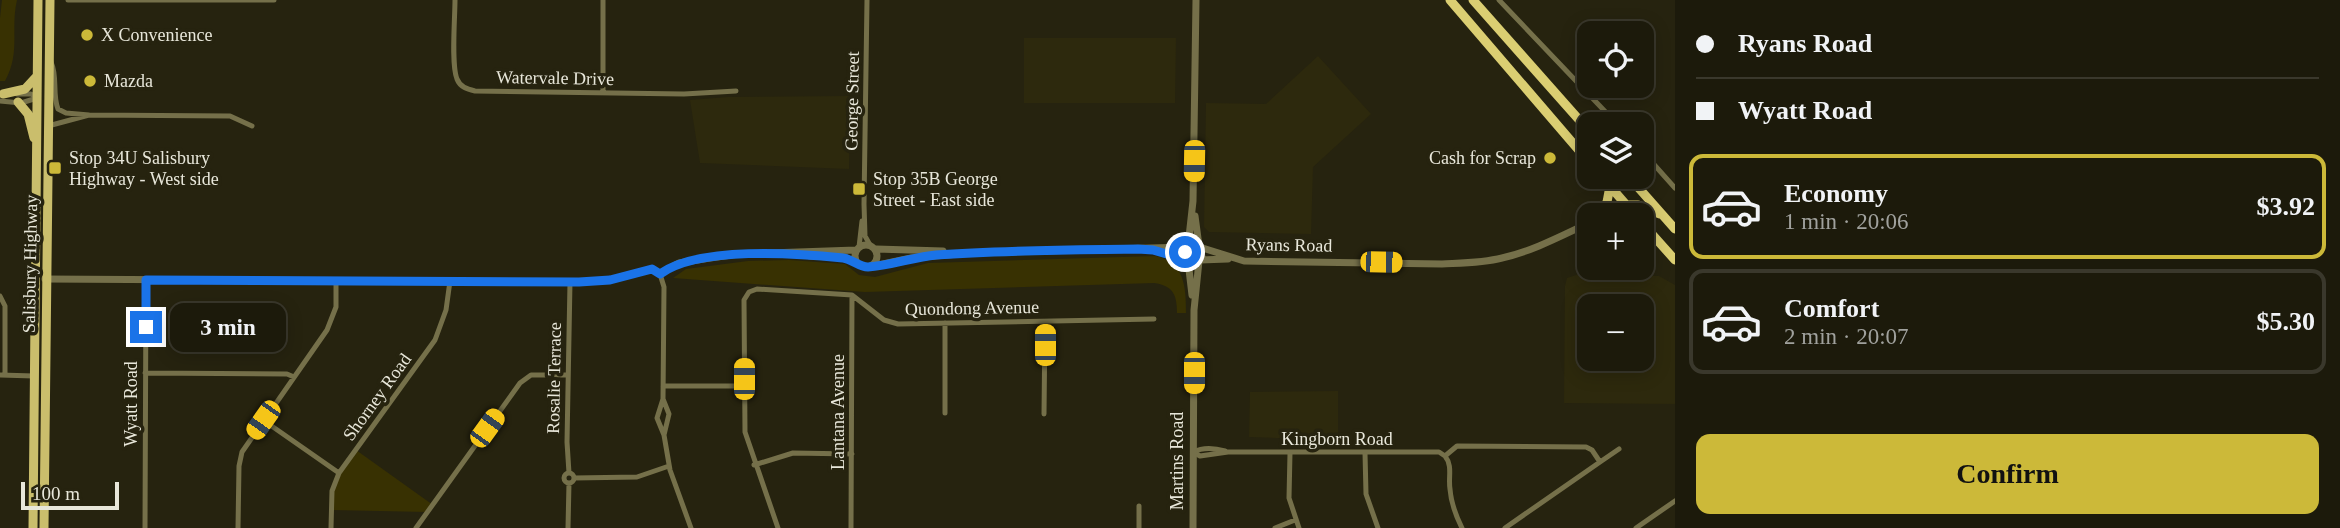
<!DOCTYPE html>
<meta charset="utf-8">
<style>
body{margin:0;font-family:Georgia,serif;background:#292719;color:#f1f3f6;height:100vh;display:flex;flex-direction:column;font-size:26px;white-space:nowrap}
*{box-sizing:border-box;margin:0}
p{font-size:23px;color:#a0a19d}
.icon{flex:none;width:38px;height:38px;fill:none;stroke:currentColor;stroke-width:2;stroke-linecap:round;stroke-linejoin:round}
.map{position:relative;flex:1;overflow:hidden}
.details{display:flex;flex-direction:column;background:#1c1a0b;width:665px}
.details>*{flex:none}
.hud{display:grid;align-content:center;height:154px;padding:0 21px;background:#1c1a0b}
.fabs{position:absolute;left:1577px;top:21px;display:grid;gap:14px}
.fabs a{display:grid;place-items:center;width:77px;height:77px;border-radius:14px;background:#1c1a0b;box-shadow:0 4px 18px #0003,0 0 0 2px #3a382c;font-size:35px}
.scale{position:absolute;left:21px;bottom:18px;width:98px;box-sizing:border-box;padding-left:7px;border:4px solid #e8e7da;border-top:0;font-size:19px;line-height:24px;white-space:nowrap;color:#e8e7da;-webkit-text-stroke:5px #26230f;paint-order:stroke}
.end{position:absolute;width:32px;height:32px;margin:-16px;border:9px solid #1a73e8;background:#fff;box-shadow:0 0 0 4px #fff}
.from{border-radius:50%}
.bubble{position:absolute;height:49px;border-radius:14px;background:#1c1a0b;box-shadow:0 4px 18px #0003,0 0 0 2px #3a382c;font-size:23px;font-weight:600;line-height:49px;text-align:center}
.car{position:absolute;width:21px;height:42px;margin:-21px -10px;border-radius:9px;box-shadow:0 0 5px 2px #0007;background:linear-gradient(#f5c518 24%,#345 0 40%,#f5c518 0 76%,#345 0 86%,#f5c518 0)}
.hud b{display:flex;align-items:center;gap:24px;height:66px;font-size:26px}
.hud b+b{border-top:2px solid #3a382c}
.hud i{width:18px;height:18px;background:#f1f3f6}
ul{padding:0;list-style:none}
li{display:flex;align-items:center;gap:21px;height:105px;margin:0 14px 10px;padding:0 7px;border:4px solid #3a382c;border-radius:14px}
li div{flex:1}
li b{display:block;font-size:26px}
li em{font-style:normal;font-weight:600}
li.current{border-color:#ccb939}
li>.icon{width:63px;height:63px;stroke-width:1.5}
.action{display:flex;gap:14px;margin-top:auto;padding:14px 21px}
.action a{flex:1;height:80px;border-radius:14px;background:#ccb939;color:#111;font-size:28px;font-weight:600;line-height:80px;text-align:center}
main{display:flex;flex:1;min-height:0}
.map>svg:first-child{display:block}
.built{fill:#2d290d;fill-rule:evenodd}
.green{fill:#383102}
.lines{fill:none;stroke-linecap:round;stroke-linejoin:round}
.minor{stroke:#75704a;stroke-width:5}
.tertiary{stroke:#75704a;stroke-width:7}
.primary{stroke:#cabe6c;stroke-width:9}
.trunk{stroke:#dbce72;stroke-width:9}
.route{stroke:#1a73e8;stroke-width:9}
.poi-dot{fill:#ccb939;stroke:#26230f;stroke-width:2.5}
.labels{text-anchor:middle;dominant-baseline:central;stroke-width:7;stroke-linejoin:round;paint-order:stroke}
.poi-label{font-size:18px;fill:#e8e7da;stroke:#26230f;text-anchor:start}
.street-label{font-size:18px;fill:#e8e7da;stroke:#26230f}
</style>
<main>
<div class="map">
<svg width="1675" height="528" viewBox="0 0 1675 528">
<rect width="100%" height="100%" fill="#26230f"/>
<!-- built -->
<path class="built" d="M 1024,38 L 1176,38 L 1175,103 L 1024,103 Z
M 1318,56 L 1371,114 L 1313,167 L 1311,234 L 1209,232 L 1204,227 L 1206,103 L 1266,104 Z
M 850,96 L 849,169 L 700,163 L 690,100 L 728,97 Z
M 1576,275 L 1659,276 L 1675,285 L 1675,404 L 1564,403 L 1565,286 L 1567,278 ZM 1642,306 L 1642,359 L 1589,359 L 1589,306 Z
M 1338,391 L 1338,440 L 1249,437 L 1250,392 Z"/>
<!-- green -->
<path class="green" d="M 2,0 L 17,0 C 10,30 21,52 5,81 L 0,81 L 0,18 Z
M 1155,256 C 1185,262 1186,287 1186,313 L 1177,313 C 1177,294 1173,286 1154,283 L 865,292 L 673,278 L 686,269 L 748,261 L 789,260 L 845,264 L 859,275 L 875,277 L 928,263 Z
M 356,450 L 433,505 L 428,512 L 331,510 C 333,482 340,472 356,450 Z"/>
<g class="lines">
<!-- minor -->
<path class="minor" d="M 68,0 L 274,0
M 455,0 C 455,18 451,65 457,79 C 460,87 467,89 475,91 L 684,94 L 736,91
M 867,0 L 864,204 L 865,236 L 870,245
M 1499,0 L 1617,124
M 51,62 C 58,77 52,94 58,109 L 66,113 L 89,115
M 603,93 L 603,0
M 17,94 L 31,94 L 37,98
M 0,101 L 21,103 L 37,98
M 48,126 L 89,115 L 230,116 L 252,126
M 1642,151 L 1675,188
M 859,247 L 862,221
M 660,274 L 664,287 L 663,399 L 657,418 L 664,435 L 670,470 L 691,528
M 0,296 L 5,306 L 5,375
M 945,323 L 945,413
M 145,373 L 287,374 L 294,377
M 0,375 L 34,376
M 663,386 L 744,386
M 663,399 L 669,414 L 664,435
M 1044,414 L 1045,322
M 263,420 L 339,473
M 1193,452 L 1200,456 L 1228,452 L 1439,452 L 1445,456
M 1193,452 C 1203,447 1215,448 1225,451
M 1290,453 L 1289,498 L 1299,528
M 1365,453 L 1366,494 L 1378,528
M 1445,456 L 1457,446 L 1586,447 L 1592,450 L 1600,462 L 1505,528
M 1445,456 C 1453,466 1448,477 1450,489 C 1451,503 1456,516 1462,528
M 1600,462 L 1619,449
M 754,465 L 793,453 L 852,454
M 569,473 L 567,442 L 570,282
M564 478a5 5 0 1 1 10 0a5 5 0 1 1-10 0Z
M 574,478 L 637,477 L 669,466
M 145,528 L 146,280
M 238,528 L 239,466 L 242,452 L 327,330 L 336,307 L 336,281
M 331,528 L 332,491 L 339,473 L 435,340 L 446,310 L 450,281
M 416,528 L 520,383 L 531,375 L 568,375
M 568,528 L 569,483
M 778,528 L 745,432 L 744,300 L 749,292 L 757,289 L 852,295 L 884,320 L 898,324 L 1154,319
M 851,528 L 852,295
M 1139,528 L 1139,506
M 1275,528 L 1295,520
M 1636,528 L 1675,501"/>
<!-- tertiary -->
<path class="tertiary" d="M 1605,215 L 1625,205
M 1195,216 L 1199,246
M855 256a11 11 0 1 1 22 0a11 11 0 1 1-22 0Z
M 1188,246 L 1193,201 L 1196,0
M 876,249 L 943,251
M 1157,251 L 1194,263 L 1202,257 L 1200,248
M 810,256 L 847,258 L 858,264
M 1187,260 L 1185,250 L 1193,245 L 1244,261 L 1442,264 C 1462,263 1483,263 1502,258 C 1533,251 1561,236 1589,223
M 1200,260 L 1228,259
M 1188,261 L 1192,295
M 869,267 L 911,258 L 971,253 L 1187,247
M 45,279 L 579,282 L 610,280 L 652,269 L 660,274 L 679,263 L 710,258 L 739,254 L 856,250
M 1193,528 L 1194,310 L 1199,261"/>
<!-- primary -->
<path class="primary" d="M 3,94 L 25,89 L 37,76
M 18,102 L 28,114 L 34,138
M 33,528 L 38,0
M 44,528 L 50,0"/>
<!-- trunk -->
<path class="trunk" d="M 1450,0 L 1589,162
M 1473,0 L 1589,131
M 1602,177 L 1635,215
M 1629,177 L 1675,229
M 1625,205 L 1638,205 L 1660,214
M 1598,215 L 1607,202 L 1610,186
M 1642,223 L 1675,260"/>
</g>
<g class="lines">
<!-- route -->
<path class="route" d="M 146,327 L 146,280 L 579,282 L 610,280 L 652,269 L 660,274 C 699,246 796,253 843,258 C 852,259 859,267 868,267 C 890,266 913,257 936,255 C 1003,250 1071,250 1138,249 L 1153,250 L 1187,260 L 1185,252"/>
</g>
<!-- markers -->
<g class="poi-dot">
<circle cx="87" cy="35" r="7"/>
<circle cx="90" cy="81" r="7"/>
<circle cx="1550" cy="158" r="7"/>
<rect x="48" y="161" width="14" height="14" rx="3.5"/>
<rect x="852" y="182" width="14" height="14" rx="3.5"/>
</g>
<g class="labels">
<!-- poi labels -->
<g class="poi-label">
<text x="101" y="35">X Convenience</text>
<text x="104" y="81">Mazda</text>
<text x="69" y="158">Stop 34U Salisbury<tspan x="69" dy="21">Highway - West side</tspan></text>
<text x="1536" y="158" text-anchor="end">Cash for Scrap</text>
<text x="873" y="179">Stop 35B George<tspan x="873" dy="21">Street - East side</tspan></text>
</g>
<!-- street labels -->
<g class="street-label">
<text transform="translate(555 78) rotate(1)">Watervale Drive</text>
<text transform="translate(852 101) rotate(-89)">George Street</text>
<text transform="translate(1289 245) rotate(1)">Ryans Road</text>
<text transform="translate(30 264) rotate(-89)">Salisbury Highway</text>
<text transform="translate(972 308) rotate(-1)">Quondong Avenue</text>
<text transform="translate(554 378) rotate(-89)">Rosalie Terrace</text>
<text transform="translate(377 397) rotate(-54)">Shorney Road</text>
<text transform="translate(131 404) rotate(-90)">Wyatt Road</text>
<text transform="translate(838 412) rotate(-90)">Lantana Avenue</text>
<text x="1337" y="439">Kingborn Road</text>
<text transform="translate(1177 461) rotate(-90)">Martins Road</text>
</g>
</g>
</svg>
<div class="fabs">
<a><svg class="icon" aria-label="locate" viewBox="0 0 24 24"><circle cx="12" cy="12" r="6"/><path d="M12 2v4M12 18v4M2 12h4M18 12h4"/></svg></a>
<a><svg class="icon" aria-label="layers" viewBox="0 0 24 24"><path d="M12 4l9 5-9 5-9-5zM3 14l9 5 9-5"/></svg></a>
<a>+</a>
<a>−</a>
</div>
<div class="scale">100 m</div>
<i class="end from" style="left:1185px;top:252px"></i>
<i class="end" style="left:146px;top:327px"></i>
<div class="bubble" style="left:170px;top:303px;width:116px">3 min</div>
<i class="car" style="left:1194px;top:161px;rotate:181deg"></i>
<i class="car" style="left:1381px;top:262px;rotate:91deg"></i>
<i class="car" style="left:1045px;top:345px;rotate:0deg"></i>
<i class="car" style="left:1194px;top:373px;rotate:180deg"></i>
<i class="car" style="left:744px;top:379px;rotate:0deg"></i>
<i class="car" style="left:263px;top:420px;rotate:215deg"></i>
<i class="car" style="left:487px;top:428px;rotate:36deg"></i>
</div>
<section class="details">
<div class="hud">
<b><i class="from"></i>Ryans Road</b>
<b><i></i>Wyatt Road</b>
</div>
<ul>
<li class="current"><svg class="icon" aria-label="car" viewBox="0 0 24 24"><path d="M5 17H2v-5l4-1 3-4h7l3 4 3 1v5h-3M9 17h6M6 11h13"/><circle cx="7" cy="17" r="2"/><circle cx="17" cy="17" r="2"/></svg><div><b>Economy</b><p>1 min · 20:06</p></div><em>$3.92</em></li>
<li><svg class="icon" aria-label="car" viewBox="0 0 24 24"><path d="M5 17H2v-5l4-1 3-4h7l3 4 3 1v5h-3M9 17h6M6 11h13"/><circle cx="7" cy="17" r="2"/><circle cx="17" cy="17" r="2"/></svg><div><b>Comfort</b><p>2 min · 20:07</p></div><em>$5.30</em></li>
</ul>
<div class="action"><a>Confirm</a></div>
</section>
</main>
